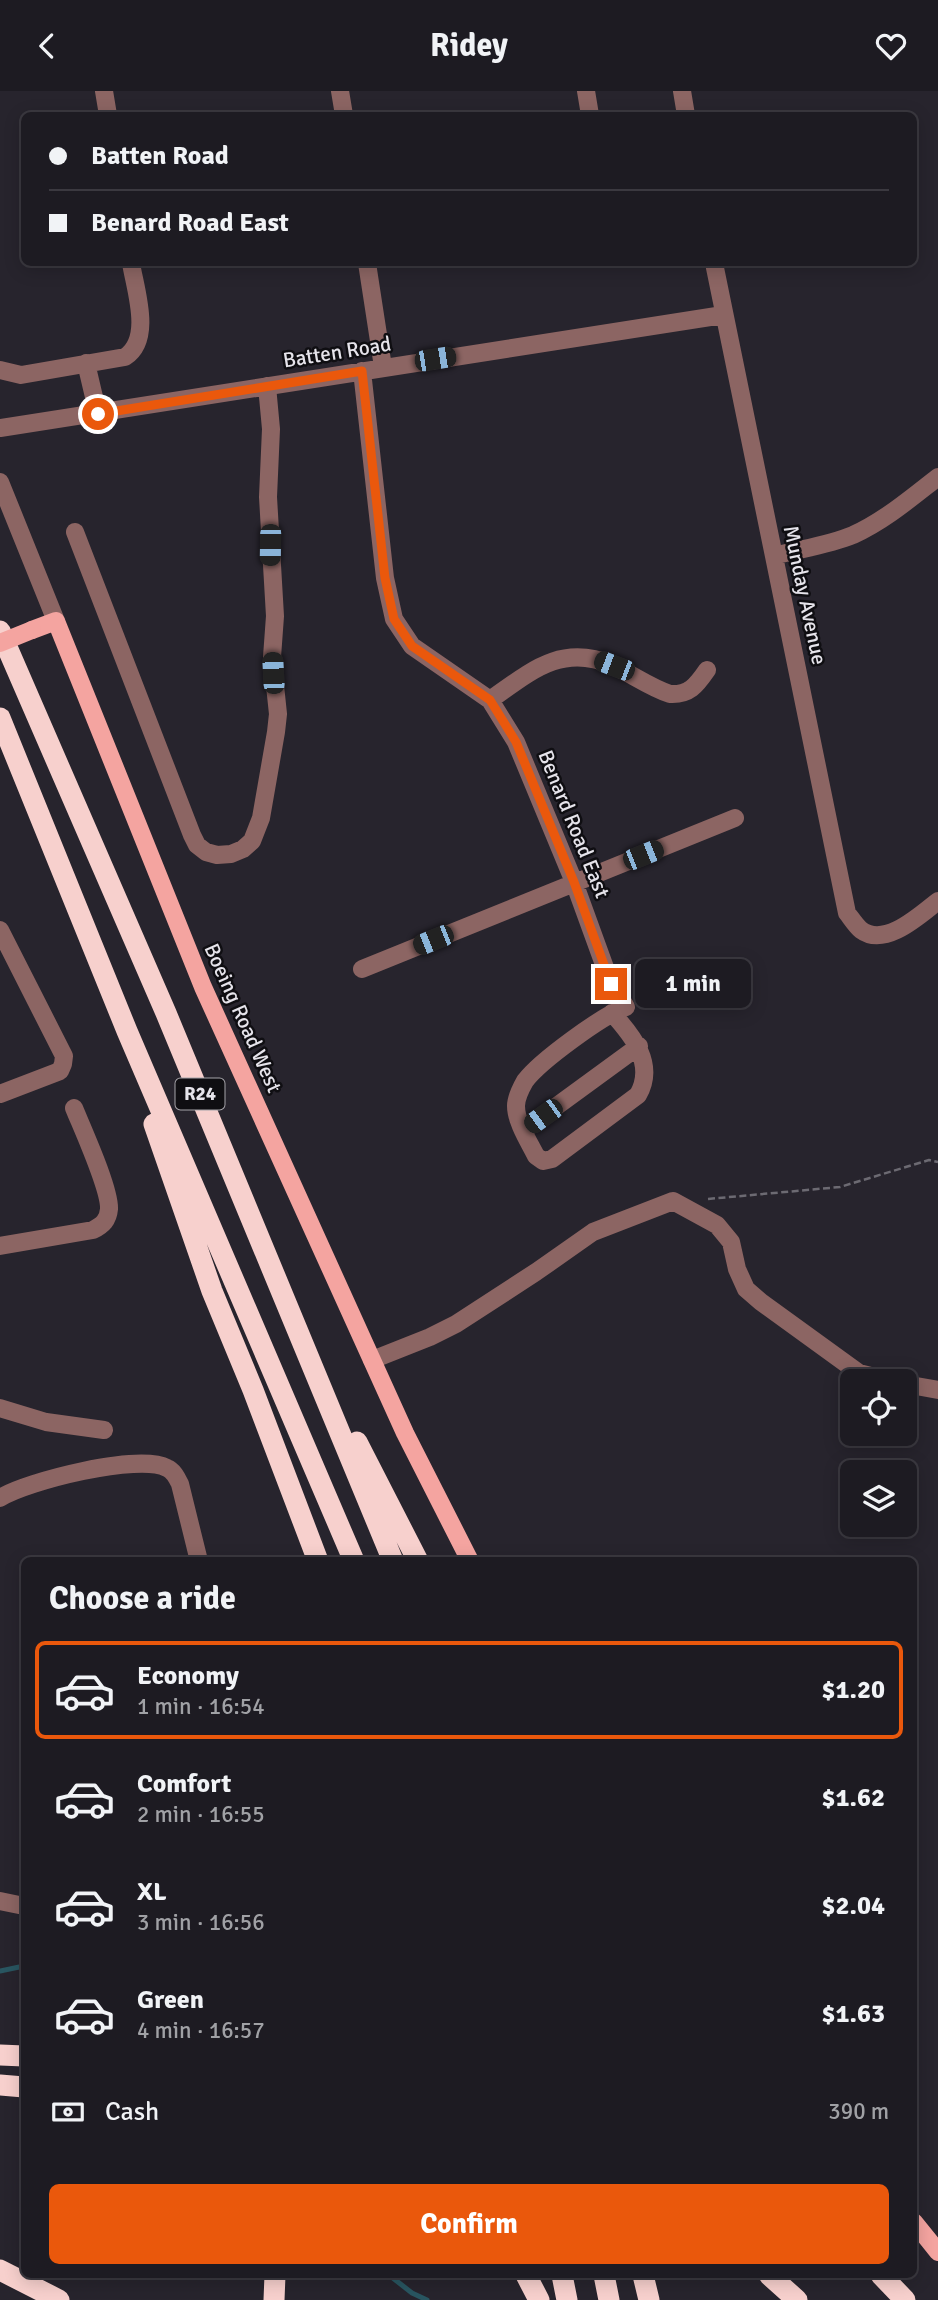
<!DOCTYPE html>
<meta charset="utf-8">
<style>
body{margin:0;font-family:Signika,sans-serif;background:#2a282f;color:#f1f3f6;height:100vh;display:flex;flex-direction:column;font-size:26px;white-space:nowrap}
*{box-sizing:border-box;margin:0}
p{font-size:23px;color:#a0a1a5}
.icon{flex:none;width:38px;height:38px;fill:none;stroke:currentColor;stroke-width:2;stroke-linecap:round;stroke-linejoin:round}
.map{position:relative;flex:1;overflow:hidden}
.details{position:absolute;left:21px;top:1466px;width:896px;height:721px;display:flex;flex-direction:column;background:#1d1b22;border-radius:10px;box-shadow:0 4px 18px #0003,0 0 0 2px #3b3940}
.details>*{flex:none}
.guide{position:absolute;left:21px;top:21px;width:896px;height:154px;border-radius:10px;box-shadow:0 4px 18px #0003,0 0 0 2px #3b3940;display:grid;align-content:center;height:154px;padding:0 28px;background:#1d1b22}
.tools{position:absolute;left:840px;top:1278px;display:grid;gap:14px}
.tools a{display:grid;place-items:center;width:77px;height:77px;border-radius:10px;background:#1d1b22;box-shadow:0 4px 18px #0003,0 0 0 2px #3b3940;font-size:35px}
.end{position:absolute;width:32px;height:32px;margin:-16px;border:9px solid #ea580c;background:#fff;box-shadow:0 0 0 4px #fff}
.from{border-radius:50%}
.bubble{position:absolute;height:49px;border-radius:10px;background:#1d1b22;box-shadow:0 4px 18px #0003,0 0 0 2px #3b3940;font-size:23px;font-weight:700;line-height:49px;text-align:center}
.car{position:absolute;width:21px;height:42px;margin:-21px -10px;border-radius:9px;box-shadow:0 0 5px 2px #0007;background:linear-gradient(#222 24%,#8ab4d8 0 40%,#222 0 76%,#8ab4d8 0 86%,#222 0)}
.guide b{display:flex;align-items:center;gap:24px;height:66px;font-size:26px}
.guide b+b{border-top:2px solid #3b3940}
.guide i{width:18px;height:18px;background:#f1f3f6}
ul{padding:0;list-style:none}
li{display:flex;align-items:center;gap:21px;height:98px;margin:0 14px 10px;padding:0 14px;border:4px solid transparent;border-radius:10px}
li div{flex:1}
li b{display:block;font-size:26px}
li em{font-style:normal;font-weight:700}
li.selected{border-color:#ea580c}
li>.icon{width:63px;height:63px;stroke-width:1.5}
h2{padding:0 28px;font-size:32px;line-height:84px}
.pay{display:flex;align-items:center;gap:18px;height:77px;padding:0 28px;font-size:26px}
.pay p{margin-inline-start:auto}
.cta{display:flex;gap:14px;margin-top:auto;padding:14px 28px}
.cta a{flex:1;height:80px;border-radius:10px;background:#ea580c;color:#fff;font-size:28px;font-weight:700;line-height:80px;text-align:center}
header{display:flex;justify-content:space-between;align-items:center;height:91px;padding:0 28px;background:#1d1b22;font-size:32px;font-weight:700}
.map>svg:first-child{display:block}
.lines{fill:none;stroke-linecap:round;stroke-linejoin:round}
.stream{stroke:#295661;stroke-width:5}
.path{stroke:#6c6a72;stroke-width:2.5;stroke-dasharray:7 3.5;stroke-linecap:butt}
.minor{stroke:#8c6563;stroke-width:18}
.major{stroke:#f4a4a0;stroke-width:18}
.highway{stroke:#f7d0cd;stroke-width:21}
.major-bridge{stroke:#f4a4a0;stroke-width:18}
.route{stroke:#ea580c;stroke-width:9}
.labels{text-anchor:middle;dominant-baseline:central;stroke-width:5;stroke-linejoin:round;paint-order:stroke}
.shield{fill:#0f0e12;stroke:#a6a4aa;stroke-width:2}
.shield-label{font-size:19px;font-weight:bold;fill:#e6e4eb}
.street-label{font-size:21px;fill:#e6e4eb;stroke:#0f0e12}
</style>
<header><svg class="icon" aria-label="back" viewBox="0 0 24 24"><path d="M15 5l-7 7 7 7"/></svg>Ridey<svg class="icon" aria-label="heart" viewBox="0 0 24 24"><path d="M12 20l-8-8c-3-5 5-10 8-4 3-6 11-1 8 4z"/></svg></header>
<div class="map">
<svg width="938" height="2209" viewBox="0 0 938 2209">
<rect width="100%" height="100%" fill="#27242d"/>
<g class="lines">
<!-- stream -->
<path class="stream" d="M 0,1880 L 24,1875
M 389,2184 L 412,2202 L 427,2209"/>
<!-- path -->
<path class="path" d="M 708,1108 L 840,1096 L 929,1069 L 938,1071"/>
<!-- minor -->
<path class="minor" d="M 104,0 L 108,24
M 340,0 L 344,24
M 586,0 L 590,24
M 682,0 L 686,24
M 367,172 L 383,276
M 714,172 L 847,822 C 851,827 856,835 861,839 C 885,857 920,824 938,810
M 86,272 L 98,323
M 0,279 L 21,284 L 125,266 C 153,248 135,198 131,172
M 362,280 L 385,487 L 394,528 L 412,555 L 490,609 L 516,651 L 574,791 L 611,893 L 626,916 C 603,924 540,970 525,990 C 521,997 516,1007 516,1015 C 516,1031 529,1051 536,1065 L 543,1070 L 552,1068 L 638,1004 C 656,973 632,944 612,922
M 0,337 L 723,224
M 0,391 L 56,530
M 75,441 L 192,744 L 197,754 L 206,761 L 217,764 L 231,763 L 243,758 L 252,750 L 261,727 L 276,641 L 278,623 L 272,566 L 275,525 L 268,406 L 271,338 L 267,295
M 774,465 C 800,458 829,454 853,444 C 884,430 911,407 938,386
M 490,609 C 530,581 561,552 612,574 C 632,583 649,596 670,603 C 689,604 696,595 707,579
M 0,839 L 64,965 L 63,973 L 60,980 L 0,1003
M 362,878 L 735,727
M 524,1039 L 639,955
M 0,1155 L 93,1139 C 103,1134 108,1129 109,1118 C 110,1098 83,1039 74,1017
M 372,1269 L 430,1246 L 456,1233 L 536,1181 L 593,1141 L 673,1110 L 717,1134 L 731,1151 L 737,1178 L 746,1198 L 761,1211 L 859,1282 L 890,1290
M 905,1293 L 938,1299
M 0,1317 L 46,1331 L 104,1339
M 0,1407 C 27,1390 139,1362 167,1377 C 174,1380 177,1387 180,1393 L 199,1470
M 0,1810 L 24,1815"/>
<!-- major -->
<path class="major" d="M 32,539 L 56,530 L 203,896 L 405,1342 L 470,1470
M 914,2131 L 938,2161"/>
<!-- highway -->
<path class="highway" d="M 0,540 L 166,922 L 393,1470
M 0,627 L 127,940 L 354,1470
M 154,1033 L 212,1200 L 253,1299 L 318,1470
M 357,1351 L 418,1470
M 0,1964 L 24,1965
M 0,1994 L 24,1996
M 0,2179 L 59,2209
M 526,2184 L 539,2209
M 562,2184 L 567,2209
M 604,2184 L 609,2209
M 643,2184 L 649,2209
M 769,2184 L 797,2209
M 881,2184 L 905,2209
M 274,2209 L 275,2184"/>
<!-- major-bridge -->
<path class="major-bridge" d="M 0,552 L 32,539"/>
</g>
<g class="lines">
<!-- route -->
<path class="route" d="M 98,323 L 362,280 L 385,487 L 394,528 L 412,555 L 490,609 L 516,651 L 574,791 L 611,893"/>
</g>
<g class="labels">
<!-- shield labels -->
<rect class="shield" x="175.5" y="987.5" width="49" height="31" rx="5"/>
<g class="shield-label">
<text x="200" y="1003">R24</text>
</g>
<!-- street labels -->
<g class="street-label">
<text transform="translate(337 261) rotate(-9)">Batten Road</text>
<text transform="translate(805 504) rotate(78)">Munday Avenue</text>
<text transform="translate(574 733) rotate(68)">Benard Road East</text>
<text transform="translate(243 927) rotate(66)">Boeing Road West</text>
</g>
</g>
</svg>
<div class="tools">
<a><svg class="icon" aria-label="locate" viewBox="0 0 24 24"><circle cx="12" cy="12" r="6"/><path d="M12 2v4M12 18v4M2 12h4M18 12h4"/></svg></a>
<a><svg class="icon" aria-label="layers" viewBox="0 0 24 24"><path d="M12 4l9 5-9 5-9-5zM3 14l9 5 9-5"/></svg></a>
</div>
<i class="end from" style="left:98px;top:323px"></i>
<i class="end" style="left:611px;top:893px"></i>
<div class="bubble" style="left:635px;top:868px;width:116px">1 min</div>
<i class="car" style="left:435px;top:268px;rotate:81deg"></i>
<i class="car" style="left:270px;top:454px;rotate:181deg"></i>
<i class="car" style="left:614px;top:575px;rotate:291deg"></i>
<i class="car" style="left:273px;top:582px;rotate:357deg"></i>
<i class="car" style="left:643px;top:764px;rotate:68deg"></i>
<i class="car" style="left:433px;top:849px;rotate:248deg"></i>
<i class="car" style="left:543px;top:1025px;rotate:234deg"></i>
<div class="guide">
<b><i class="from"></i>Batten Road</b>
<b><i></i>Benard Road East</b>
</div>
<section class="details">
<h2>Choose a ride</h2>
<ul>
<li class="selected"><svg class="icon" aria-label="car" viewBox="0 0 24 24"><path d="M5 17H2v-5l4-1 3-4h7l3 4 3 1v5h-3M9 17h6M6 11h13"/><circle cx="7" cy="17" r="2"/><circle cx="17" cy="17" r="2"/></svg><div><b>Economy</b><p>1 min · 16:54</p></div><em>$1.20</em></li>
<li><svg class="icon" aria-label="car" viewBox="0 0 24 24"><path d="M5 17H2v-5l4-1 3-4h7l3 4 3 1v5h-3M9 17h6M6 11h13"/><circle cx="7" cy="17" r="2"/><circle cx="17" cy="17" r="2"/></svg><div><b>Comfort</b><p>2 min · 16:55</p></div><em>$1.62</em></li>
<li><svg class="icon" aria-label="car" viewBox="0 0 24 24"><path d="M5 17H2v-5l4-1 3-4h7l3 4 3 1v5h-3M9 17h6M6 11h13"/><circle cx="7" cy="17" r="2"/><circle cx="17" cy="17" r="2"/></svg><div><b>XL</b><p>3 min · 16:56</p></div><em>$2.04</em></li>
<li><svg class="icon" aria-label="car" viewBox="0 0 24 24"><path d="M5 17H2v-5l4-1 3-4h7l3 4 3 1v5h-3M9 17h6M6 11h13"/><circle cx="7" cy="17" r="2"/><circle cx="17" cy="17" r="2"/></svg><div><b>Green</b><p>4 min · 16:57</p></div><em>$1.63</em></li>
</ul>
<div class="pay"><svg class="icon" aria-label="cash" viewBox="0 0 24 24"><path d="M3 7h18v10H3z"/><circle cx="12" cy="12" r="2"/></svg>Cash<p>390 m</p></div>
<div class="cta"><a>Confirm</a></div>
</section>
</div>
